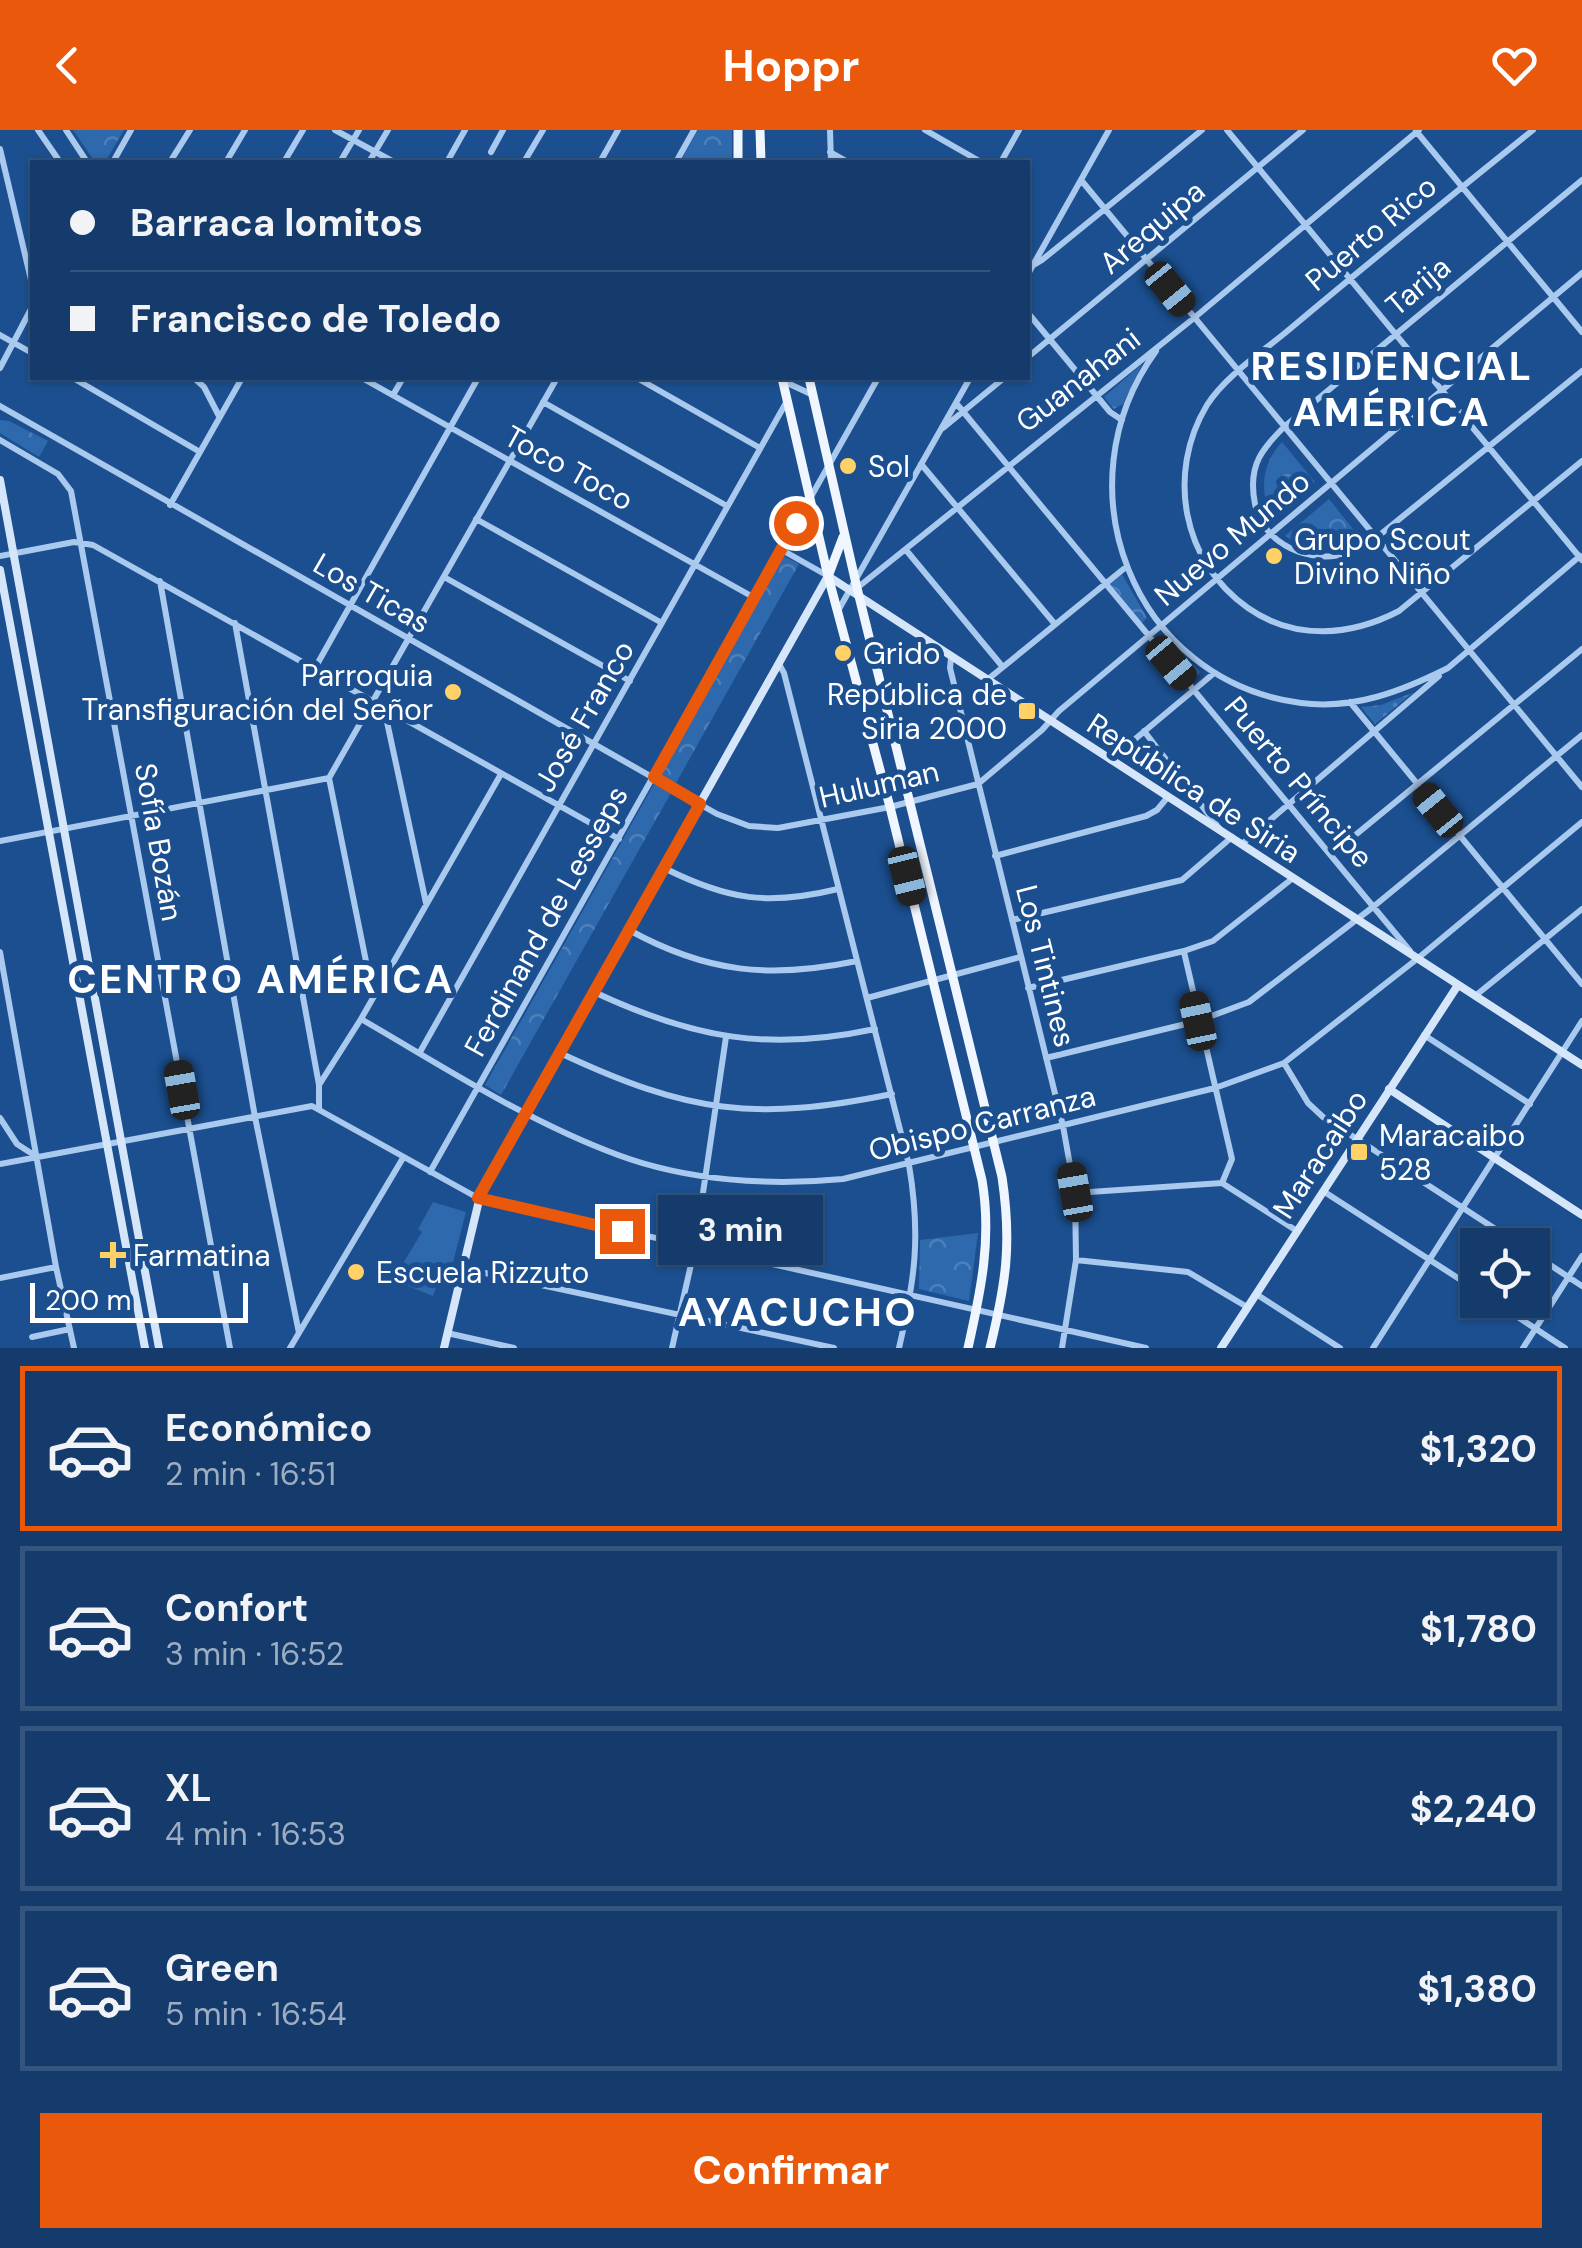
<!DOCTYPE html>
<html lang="es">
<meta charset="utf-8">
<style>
body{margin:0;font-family:"DM Sans",sans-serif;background:#1d4271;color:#f1f3f6;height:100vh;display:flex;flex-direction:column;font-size:38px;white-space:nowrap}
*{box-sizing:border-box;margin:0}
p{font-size:32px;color:#9dadc1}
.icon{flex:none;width:55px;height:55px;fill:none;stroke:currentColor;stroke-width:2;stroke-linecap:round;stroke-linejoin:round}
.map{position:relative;height:1218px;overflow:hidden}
.sheet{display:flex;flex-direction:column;background:#143b6b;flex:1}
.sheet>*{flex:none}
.guide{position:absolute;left:30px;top:30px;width:1000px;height:220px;border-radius:0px;box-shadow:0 2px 8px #0004,0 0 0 2px #33557e;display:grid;align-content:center;height:220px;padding:0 40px;background:#143b6b}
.controls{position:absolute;left:1460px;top:1098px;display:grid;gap:20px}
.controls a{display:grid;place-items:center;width:90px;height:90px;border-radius:0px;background:#143b6b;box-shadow:0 2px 8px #0004,0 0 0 2px #33557e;font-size:50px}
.scale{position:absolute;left:30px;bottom:25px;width:218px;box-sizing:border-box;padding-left:10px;border:5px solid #fff;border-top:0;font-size:28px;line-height:35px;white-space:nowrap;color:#fff;-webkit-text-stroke:8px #1b4f8f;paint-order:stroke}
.end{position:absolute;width:45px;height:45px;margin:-22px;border:12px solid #ea580c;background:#fff;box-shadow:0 0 0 5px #fff}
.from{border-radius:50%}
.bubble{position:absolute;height:70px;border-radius:0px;background:#143b6b;box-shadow:0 2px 8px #0004,0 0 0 2px #33557e;font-size:32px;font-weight:700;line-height:70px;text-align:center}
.car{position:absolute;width:30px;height:60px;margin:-30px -15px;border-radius:12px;box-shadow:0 0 8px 2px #0007;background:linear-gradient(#222 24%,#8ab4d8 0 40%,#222 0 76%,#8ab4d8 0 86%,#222 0)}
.guide b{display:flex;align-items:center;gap:35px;height:95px;font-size:38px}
.guide b+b{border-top:2px solid #33557e}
.guide i{width:25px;height:25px;background:#f1f3f6}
ul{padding:18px 0 0;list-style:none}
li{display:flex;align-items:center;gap:30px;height:165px;margin:0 20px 15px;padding:0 20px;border:5px solid #33557e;border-radius:0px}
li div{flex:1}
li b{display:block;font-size:38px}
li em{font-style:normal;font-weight:700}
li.current{border-color:#ea580c}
li>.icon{width:90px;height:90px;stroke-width:1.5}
.cta{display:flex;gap:20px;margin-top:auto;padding:20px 40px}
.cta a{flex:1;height:115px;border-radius:0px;background:#ea580c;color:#fff;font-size:40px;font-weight:700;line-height:115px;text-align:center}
header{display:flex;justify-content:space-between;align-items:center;height:130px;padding:0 40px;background:#ea580c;color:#fff;font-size:45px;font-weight:700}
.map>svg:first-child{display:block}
.grass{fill:url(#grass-dots)}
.forest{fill:url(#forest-crowns)}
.pitch{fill:#2e69ad}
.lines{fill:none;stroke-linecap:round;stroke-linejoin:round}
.minor{stroke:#a9c9ee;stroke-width:6}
.secondary{stroke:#d6e6fa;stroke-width:8}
.primary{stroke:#f0f6ff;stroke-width:9}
.route{stroke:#ea580c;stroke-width:12}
.poi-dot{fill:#ffd166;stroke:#1b4f8f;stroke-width:4}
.labels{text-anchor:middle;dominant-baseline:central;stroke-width:10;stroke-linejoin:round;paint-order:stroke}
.street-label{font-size:30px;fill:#fff;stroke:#1b4f8f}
.poi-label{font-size:30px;fill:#fff;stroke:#1b4f8f;text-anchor:start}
.district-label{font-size:40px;font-weight:bold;letter-spacing:2.5px;fill:#fff;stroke:#1b4f8f}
</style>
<header><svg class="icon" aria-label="back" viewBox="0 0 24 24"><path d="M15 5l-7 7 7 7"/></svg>Hoppr<svg class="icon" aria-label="heart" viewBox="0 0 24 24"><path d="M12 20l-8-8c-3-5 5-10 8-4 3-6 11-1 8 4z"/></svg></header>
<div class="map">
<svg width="1582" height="1218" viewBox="0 0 1582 1218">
<defs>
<pattern id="grass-dots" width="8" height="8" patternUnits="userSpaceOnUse" patternTransform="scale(2.5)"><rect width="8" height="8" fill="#2e69ad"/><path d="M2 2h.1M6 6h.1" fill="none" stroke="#4d80b9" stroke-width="1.8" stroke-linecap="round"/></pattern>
<pattern id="forest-crowns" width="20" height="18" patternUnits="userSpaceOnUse" patternTransform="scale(2.5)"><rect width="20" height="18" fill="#2e69ad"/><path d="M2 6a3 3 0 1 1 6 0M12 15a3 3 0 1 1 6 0" fill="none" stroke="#4d80b9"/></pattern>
</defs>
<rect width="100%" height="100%" fill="#1b4f8f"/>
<!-- grass -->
<path class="grass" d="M 1414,562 L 1375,594 L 1361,577 L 1381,575 Z"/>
<!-- forest -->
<path class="forest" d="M 73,0 L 124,0 L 105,32 L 95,32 Z
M 698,0 L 732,0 L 732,32 L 680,32 Z
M 1142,234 L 1123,274 L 1114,279 L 1104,267 Z
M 0,290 L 9,291 L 48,311 L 39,327 L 0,303 Z
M 1282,312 L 1315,352 L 1271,388 C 1260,360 1261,335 1282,312 Z
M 1329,369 L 1361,409 C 1335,425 1311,423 1285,406 Z
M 780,424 L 799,434 L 676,653 L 660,644 Z
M 1122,444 L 1147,488 L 1141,494 L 1109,454 Z
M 1160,505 L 1201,542 L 1190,552 L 1161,512 Z
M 654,654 L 671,663 L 501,965 L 485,955 Z
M 978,1103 L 969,1171 L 919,1159 L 920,1110 Z"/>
<!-- pitch -->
<path class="pitch" d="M 433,1072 L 466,1082 L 452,1136 L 445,1134 L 433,1166 L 393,1150 L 422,1102 L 418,1099 Z"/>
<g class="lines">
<!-- minor -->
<path class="minor" d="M 38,0 L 60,32
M 66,0 L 87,32
M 335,0 L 394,32
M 830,0 L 831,32
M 925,0 L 981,32
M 1227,0 L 1582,430
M 1533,0 C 1452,65 1371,131 1291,198 C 1264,221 1226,245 1207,275 C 1166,343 1182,432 1248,478 C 1295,511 1351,506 1399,481 L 1582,331
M 1416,1 L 1582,202
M 0,19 L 32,154
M 491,22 L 503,0
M 830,22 L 848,32
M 113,32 L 131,0
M 170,32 L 190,0
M 226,32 L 245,0
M 284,32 L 303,0
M 340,32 L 359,0
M 369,32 L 388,0
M 447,32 L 465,0
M 524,32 L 543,0
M 600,32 L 618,0
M 676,32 L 694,0
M 1001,32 L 1019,0
M 1081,50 L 1582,657
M 1582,50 L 1284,297 C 1275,306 1265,316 1259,328 C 1252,342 1252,359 1255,374 C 1263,415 1311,435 1348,423 C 1358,420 1368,413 1376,408 L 1582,241
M 1028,134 L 1032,136 L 1042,130 L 1202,0
M 1028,144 L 1109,0
M 1028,183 L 1110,282 L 1122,290
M 0,205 L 32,223
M 1156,221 C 1058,356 1132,551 1301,573 C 1354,580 1402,561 1448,538
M 1028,227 L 1303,0
M 0,238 L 32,177
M 73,248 L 200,322
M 194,248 L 204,257 L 219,286
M 362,248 L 753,467
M 637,248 L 760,318
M 783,251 L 813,265
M 393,265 L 403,248
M 543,272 L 727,376
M 956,273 L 1410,821
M 0,276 L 717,684 L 749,696 L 778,698 L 890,677 L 978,654 L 1042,600 L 1059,581 L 1582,143
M 943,298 L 1004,248
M 0,310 L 58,344 L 71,361 L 230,1218
M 921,334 L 1054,493
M 170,375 L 242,248
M 476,389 L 662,493
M 782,420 L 828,446
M 906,420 L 1002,536
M 0,426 L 74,412 L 93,415 L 619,709
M 444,447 L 630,551
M 160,451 L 255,987 L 299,1203
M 857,458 L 1194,188 L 1419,0
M 839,479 L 970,248
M 235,493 L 319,955
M 951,528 L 950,538 L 1063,996 L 1075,1063 L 1076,1130 L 1062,1218
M 779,534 L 784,543 L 909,1035 C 921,1106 915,1149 899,1218
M 315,538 L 478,248
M 1448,538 L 1580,426
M 987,550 L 1126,437
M 1350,572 L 1582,854
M 384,578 L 426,773
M 1144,601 L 1219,698
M 1110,630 L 1213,544
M 329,648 L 373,866
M 0,711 L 329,648 L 557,248
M 1242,714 L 1439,546
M 1331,725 L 1582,519
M 995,726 L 1146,686 L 1157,680 L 1167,668
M 664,738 C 728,770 768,776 838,759
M 1012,790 L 1182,750 L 1232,707
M 629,800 C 707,843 770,849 857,831
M 0,822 L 56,1137 L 74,1218
M 1184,822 L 1232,1029 L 1222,1053
M 1028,858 L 1184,821 L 1213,811 L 1293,748
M 594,862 C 692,908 768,922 875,899
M 1475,866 L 1582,779
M 867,868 L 1020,827
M 361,889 C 444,937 528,992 618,1025 C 688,1051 769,1056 843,1049 L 1215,958 L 1284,933 L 1417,829 L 1582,692
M 1424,905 L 1530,974
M 420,922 L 787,271
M 560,923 C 688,983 754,992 892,964
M 1046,928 L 1198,891 L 1249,872 L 1373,777 L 1582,605
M 1284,933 L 1308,973 L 1323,987 L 1520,1115
M 319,978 L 319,955 L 361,889 L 501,644
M 0,988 L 17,1014 L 37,1027
M 0,1034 L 312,976 L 478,1068 L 1146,1218
M 430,1042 L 878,248
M 1323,1061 L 1478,1161
M 1075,1063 L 1222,1053 L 1297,1101
M 1532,1123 L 1582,1156
M 1076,1130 L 1188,1142 L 1247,1177
M 462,1138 L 834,1218
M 0,1148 L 56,1137
M 1256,1164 L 1340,1218
M 1492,1170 L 1565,1218
M 447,1203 L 514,1218
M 32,1207 L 70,1199
M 290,1218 L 403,1028
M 672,1218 L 695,1117 L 726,907
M 1373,1218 L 1582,891
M 1523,1218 L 1582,1126"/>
<!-- secondary -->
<path class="secondary" d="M 0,350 L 159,1218
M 0,440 L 145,1218
M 1389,959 L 1582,1085
M 444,1218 L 481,1062 L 828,446 L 1582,935
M 1221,1218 L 1458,855"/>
<!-- primary -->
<path class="primary" d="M 738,0 L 738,32
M 760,0 L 761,32
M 782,248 L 828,446 L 890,677 L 982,1050 C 992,1109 981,1160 968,1218
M 809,248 L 857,458 L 1002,1047 C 1012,1114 1006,1153 990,1218
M 829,444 L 843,407"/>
</g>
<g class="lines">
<!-- route -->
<path class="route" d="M 622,1101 L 478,1068 L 700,674 L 654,647 L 796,393"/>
</g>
<!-- markers -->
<g class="poi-dot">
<circle cx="848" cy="336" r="10"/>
<circle cx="1274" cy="426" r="10"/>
<circle cx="843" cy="523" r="10"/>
<circle cx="453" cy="562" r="10"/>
<rect x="1017" y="571" width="20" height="20" rx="5"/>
<rect x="1349" y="1012" width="20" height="20" rx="5"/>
<path d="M108 1110h10v10h10v10h-10v10h-10v-10h-10v-10h10z"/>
<circle cx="356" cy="1142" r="10"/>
</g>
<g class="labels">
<!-- street labels -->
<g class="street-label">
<text transform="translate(1152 97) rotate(-40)">Arequipa</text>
<text transform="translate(1371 103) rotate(-40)">Puerto Rico</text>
<text transform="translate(1418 156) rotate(-40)">Tarija</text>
<text transform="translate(1078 250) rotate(-38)">Guanahani</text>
<text transform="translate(569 338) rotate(29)">Toco Toco</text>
<text transform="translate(1232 408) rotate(-40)">Nuevo Mundo</text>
<text transform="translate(372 463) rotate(30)">Los Ticas</text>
<text transform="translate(584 586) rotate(-60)">José Franco</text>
<text transform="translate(1299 652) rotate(50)">Puerto Príncipe</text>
<text transform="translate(879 654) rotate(-13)">Huluman</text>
<text transform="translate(1194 658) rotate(33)">República de Siria</text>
<text transform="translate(159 712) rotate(80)">Sofía Bozán</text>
<text transform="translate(546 791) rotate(-61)">Ferdinand de Lesseps</text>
<text transform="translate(1046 836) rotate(76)">Los Tintines</text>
<text transform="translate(982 993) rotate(-14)">Obispo Carranza</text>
<text transform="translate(1320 1024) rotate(-57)">Maracaibo</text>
</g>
<!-- poi labels -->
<g class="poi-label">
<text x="868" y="336">Sol</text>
<text x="1294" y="409">Grupo Scout<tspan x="1294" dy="34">Divino Niño</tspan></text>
<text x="863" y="523">Grido</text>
<text x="433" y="545" text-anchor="end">Parroquia<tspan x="433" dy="34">Transfiguración del Señor</tspan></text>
<text x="1007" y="564" text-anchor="end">República de<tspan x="1007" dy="34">Siria 2000</tspan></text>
<text x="1379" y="1005">Maracaibo<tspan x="1379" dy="34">528</tspan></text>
<text x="133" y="1125">Farmatina</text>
<text x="376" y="1142">Escuela Rizzuto</text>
</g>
<!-- district labels -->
<g class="district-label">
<text x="1392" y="236">RESIDENCIAL<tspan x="1392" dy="46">AMÉRICA</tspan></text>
<text x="261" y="849">CENTRO AMÉRICA</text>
<text x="798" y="1182">AYACUCHO</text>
</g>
</g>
</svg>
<div class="controls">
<a><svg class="icon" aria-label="locate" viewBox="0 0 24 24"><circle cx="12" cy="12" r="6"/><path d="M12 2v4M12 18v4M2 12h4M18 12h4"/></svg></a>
</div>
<div class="scale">200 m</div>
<i class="end from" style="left:796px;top:393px"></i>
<i class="end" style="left:622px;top:1101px"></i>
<div class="bubble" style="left:658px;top:1065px;width:165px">3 min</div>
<i class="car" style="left:1170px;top:159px;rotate:141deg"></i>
<i class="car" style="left:1171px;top:533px;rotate:140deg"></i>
<i class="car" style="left:1438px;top:680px;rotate:321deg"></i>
<i class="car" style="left:907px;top:746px;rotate:166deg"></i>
<i class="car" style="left:1198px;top:891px;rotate:348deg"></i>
<i class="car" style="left:182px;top:960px;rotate:350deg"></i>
<i class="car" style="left:1075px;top:1062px;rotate:350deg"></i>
<div class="guide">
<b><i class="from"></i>Barraca lomitos</b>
<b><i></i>Francisco de Toledo</b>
</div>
</div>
<section class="sheet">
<ul>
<li class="current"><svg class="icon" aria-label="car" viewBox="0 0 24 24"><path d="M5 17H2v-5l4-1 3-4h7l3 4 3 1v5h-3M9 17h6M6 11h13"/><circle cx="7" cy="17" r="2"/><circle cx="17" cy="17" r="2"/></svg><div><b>Económico</b><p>2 min · 16:51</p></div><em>$1,320</em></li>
<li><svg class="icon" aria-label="car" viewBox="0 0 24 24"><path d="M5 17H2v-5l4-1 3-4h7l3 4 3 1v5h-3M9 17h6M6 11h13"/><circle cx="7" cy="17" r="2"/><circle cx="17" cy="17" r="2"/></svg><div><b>Confort</b><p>3 min · 16:52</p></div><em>$1,780</em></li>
<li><svg class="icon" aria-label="car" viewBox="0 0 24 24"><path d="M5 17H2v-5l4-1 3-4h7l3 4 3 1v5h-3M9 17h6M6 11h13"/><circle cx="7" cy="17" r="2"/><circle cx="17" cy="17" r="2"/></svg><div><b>XL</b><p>4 min · 16:53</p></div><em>$2,240</em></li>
<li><svg class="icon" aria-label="car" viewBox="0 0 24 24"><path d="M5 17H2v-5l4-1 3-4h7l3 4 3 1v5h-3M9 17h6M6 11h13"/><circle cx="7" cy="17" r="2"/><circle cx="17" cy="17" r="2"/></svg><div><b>Green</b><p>5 min · 16:54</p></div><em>$1,380</em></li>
</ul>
<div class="cta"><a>Confirmar</a></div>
</section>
